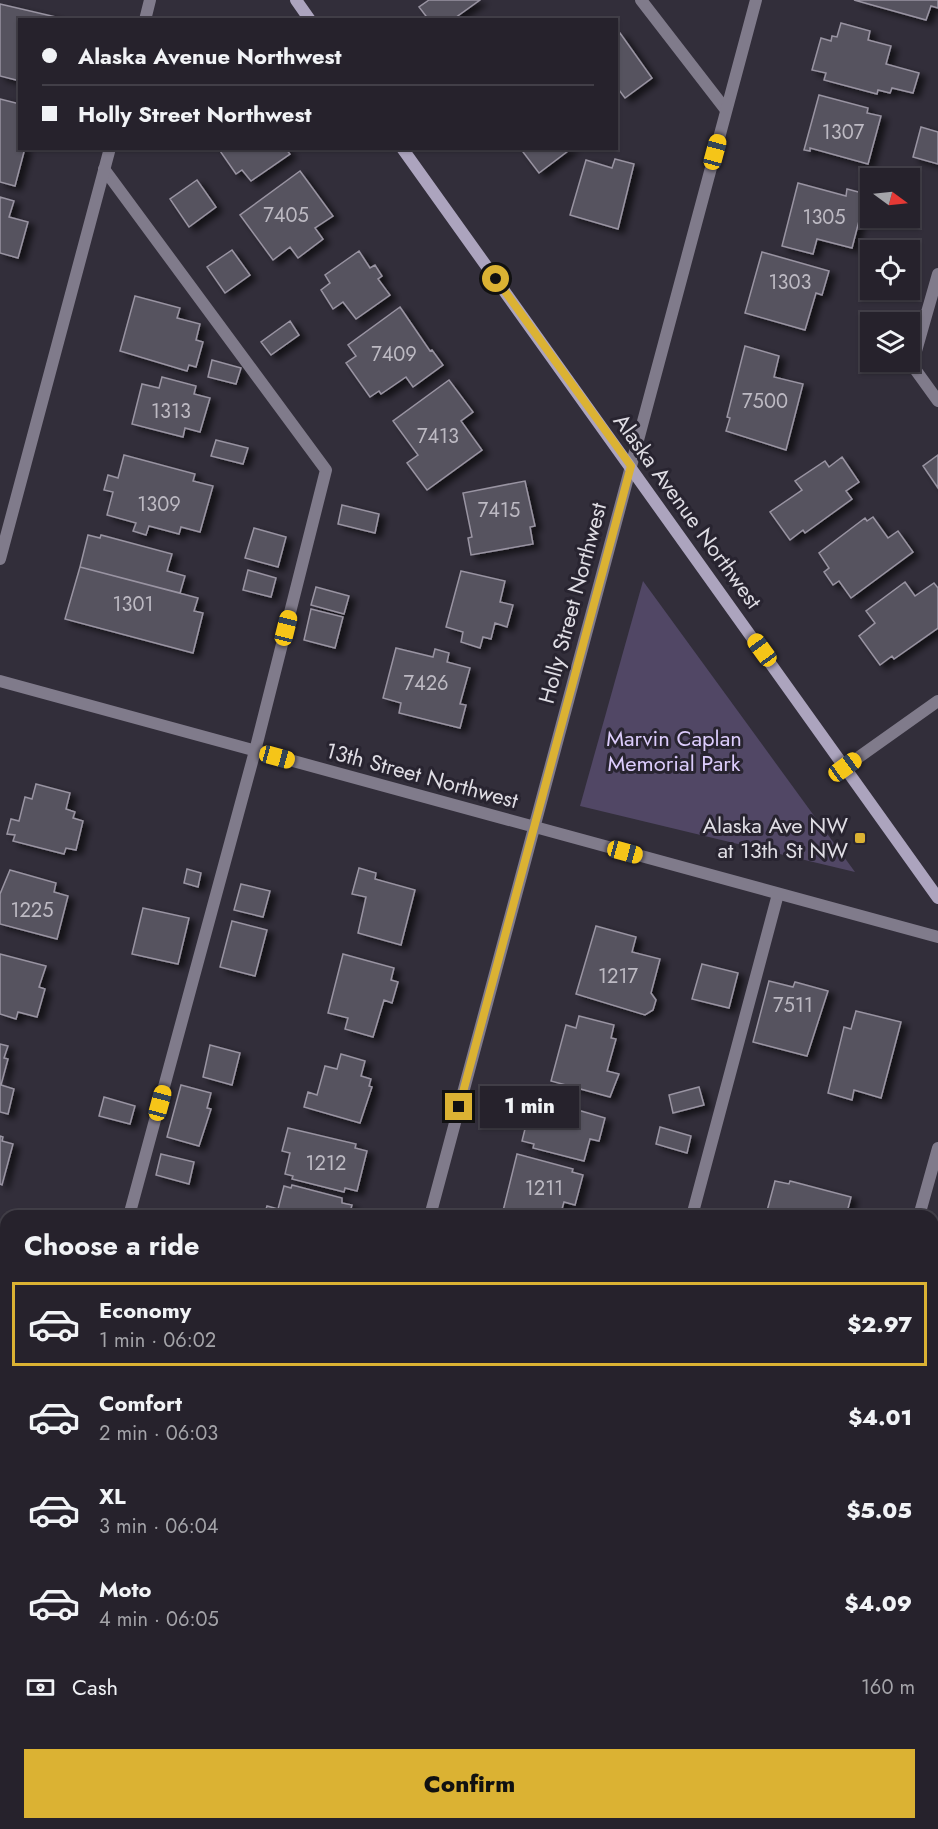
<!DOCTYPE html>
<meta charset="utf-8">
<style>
body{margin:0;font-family:Jost,sans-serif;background:#2e2a34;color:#f1f3f6;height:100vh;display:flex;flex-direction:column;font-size:22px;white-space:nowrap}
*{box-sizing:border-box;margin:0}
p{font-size:20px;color:#a4a4a9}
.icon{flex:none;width:33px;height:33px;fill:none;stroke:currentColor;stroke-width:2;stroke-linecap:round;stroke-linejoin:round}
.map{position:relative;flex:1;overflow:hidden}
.sheet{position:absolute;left:0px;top:1210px;width:939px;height:620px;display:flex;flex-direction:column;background:#26222c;border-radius:18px 18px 0 0;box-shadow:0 2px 4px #0004,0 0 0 2px #423f48}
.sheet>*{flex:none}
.hud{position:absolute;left:18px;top:18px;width:600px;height:132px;border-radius:0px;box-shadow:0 2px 4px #0004,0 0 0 2px #423f48;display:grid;align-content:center;height:132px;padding:0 24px;background:#26222c}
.needle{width:39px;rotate:105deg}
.fabs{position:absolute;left:860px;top:168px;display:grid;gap:12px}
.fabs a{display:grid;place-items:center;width:60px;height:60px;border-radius:0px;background:#26222c;box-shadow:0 2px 4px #0004,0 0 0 2px #423f48;font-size:30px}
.end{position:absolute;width:27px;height:27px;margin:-14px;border:8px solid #dbb233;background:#111;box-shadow:0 0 0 3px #111}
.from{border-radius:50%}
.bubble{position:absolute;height:42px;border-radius:0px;background:#26222c;box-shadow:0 2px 4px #0004,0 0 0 2px #423f48;font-size:20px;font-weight:800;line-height:42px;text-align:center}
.car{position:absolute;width:18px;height:36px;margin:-18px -9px;border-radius:8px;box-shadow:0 0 4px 2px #0007;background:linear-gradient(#f5c518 24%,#345 0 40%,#f5c518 0 76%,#345 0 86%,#f5c518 0)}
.hud b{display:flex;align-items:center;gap:21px;height:57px;font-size:22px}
.hud b+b{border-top:2px solid #423f48}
.hud i{width:15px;height:15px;background:#f1f3f6}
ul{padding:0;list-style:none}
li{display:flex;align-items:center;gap:18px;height:84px;margin:0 12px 9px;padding:0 12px;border:3px solid transparent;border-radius:0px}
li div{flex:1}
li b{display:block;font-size:22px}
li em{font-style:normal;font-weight:800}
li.active{border-color:#dbb233}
li>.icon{width:54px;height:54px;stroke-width:1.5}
h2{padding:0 24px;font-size:27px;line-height:72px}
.pay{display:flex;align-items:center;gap:15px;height:66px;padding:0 24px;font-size:22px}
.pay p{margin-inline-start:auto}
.button{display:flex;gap:12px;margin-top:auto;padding:12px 24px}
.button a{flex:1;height:69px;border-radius:0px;background:#dbb233;color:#111;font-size:24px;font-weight:800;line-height:69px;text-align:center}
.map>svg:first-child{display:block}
.green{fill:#514765}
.building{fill:#56525f;stroke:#9994a2;stroke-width:1.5;filter:url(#shadow)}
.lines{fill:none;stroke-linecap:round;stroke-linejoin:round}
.service{stroke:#807b8b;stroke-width:12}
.minor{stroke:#807b8b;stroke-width:12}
.secondary{stroke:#aca4be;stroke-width:12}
.route{stroke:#dbb233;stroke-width:8}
.poi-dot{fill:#dbb233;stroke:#282430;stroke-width:2}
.labels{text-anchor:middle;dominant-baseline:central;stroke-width:6;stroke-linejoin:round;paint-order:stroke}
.number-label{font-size:20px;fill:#bdbac3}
.street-label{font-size:22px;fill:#dfdde4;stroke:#282430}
.park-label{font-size:22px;fill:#dcccfc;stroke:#282430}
.poi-label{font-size:22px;fill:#dfdde4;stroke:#282430;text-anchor:end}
</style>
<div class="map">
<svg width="938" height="1829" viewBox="0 0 938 1829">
<defs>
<filter id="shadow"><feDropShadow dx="6" dy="4" stdDeviation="3" flood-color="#0009"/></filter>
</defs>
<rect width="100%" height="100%" fill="#322e3a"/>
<!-- green -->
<path class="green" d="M 643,581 L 855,872 L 580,806 Z"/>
<!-- building -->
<path class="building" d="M 429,0 L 480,0 L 452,20 L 429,20 L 419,7 Z
M 854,0 L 938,0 L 938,8 L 931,6 L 926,20 Z
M 0,4 L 56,17 L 55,20 L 20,20 L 20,81 L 0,76 Z
M 841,23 L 870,31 L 868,40 L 891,46 L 886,64 L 919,73 L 913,93 L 892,88 L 890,93 L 878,90 L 877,94 L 824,80 L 826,73 L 812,70 L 821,38 L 831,41 L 832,36 L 837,37 Z
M 620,33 L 652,78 L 625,98 L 616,86 L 616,36 Z
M 819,95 L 868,108 L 867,113 L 881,116 L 868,164 L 810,148 L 810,151 L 804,150 Z
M 0,99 L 20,104 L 20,148 L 25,148 L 15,186 L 0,182 Z
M 921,127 L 938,132 L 938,164 L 913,157 Z
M 218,148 L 285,148 L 290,154 L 251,181 L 242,170 L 236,174 Z
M 520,148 L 572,148 L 539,173 Z
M 615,159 L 634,164 L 618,229 L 570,215 L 586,160 L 612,168 Z
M 300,171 L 333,216 L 315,228 L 323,239 L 298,258 L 290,247 L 273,260 L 240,215 Z
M 197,180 L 216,207 L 189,227 L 170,199 Z
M 798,183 L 846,196 L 847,189 L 866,194 L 852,248 L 817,239 L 813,254 L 782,246 Z
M 0,197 L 14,201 L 9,217 L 28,222 L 18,258 L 0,253 Z
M 232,250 L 250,275 L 225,293 L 207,267 Z
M 359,251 L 370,268 L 375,265 L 382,276 L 378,279 L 390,295 L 356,319 L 343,302 L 333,309 L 321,290 L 330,283 L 325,275 Z
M 762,252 L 829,271 L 822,295 L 816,293 L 805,330 L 745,313 Z
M 135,296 L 180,308 L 177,318 L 200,324 L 196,340 L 203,342 L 196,367 L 189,365 L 187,371 L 120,351 Z
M 400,307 L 430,351 L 432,350 L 443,365 L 413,387 L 406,377 L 381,394 L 379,391 L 370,397 L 346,363 L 356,356 L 348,345 Z
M 290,321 L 299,335 L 271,355 L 261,342 Z
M 745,346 L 779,356 L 774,377 L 803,384 L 786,450 L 726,431 L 730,418 L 727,417 Z
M 212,360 L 241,368 L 236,384 L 208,377 Z
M 162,377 L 196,386 L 194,394 L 210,398 L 200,432 L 185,428 L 183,437 L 132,424 L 142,384 L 159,388 Z
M 449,380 L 473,412 L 461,421 L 482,450 L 427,490 L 407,463 L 418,455 L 393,421 Z
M 216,440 L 248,448 L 243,464 L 211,456 Z
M 124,455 L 195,474 L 193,481 L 213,486 L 200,532 L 181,527 L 179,534 L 149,526 L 146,535 L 133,531 L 136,523 L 107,515 L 113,492 L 104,490 L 108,475 L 118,478 Z
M 938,455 L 938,488 L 923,466 Z
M 842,457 L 859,482 L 846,491 L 852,499 L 805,533 L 803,530 L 790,540 L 770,512 L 802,490 L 795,481 L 825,461 L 829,467 Z
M 525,481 L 535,526 L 530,527 L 533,544 L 471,555 L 468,538 L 472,537 L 463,493 Z
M 342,505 L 379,514 L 375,533 L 338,524 Z
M 873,517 L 888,538 L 898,531 L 913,552 L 851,598 L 839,581 L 833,585 L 824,572 L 829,568 L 819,553 L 865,518 L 867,521 Z
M 254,528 L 286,537 L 278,567 L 245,558 Z
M 88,535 L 100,538 L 101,535 L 172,554 L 167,571 L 185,576 L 180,593 L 80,567 Z
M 80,567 L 198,598 L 194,611 L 203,613 L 193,653 L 65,619 Z
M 248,570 L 276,578 L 271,597 L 243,590 Z
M 461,571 L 505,581 L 500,602 L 513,605 L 507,627 L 495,623 L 491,639 L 483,637 L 480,648 L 461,642 L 463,632 L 446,627 Z
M 905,582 L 915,596 L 934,583 L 938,588 L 938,628 L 894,659 L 892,656 L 880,665 L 859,636 L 875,623 L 866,611 Z
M 316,587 L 349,596 L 344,614 L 311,605 Z
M 311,609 L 343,617 L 335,648 L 304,640 Z
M 396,648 L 433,657 L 435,649 L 449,653 L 447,662 L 470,668 L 460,704 L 466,705 L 460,728 L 399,713 L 401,703 L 383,698 Z
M 36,784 L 70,793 L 66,809 L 75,812 L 73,818 L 83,821 L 76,850 L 66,848 L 64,854 L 13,841 L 15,835 L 7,834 L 11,819 L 19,821 L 25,797 L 32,799 Z
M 359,868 L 376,873 L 375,879 L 415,890 L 401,945 L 358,933 L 366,897 L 352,894 Z
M 187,869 L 201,873 L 198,887 L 184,883 Z
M 10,870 L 56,883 L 54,892 L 68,896 L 57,939 L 0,924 L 0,894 Z
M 241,884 L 270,891 L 263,917 L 234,910 Z
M 143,908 L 189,918 L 178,964 L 132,954 Z
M 232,921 L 267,930 L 255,976 L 220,967 Z
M 596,926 L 636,937 L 632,952 L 660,959 L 651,993 L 656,1000 L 653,1010 L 645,1015 L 576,994 Z
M 0,954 L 46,966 L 39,987 L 45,989 L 37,1017 L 18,1012 L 16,1019 L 0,1014 Z
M 343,954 L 394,968 L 391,980 L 398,982 L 392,1003 L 384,1000 L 373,1037 L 345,1029 L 348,1018 L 328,1013 Z
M 702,964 L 738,973 L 729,1008 L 692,999 Z
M 769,981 L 793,987 L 795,982 L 828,991 L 807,1056 L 753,1042 Z
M 856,1011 L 901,1022 L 881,1098 L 854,1090 L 852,1100 L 828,1093 L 844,1027 L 851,1029 Z
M 579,1016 L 614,1025 L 611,1038 L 616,1039 L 607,1071 L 619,1074 L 610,1097 L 551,1081 L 566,1025 L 576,1028 Z
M 0,1044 L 8,1046 L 4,1058 L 8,1059 L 1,1085 L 14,1089 L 8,1114 L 0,1112 Z
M 210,1045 L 240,1053 L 232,1085 L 203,1077 Z
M 341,1054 L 365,1061 L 361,1076 L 371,1079 L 369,1086 L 372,1087 L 360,1123 L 304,1107 L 308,1092 L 317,1095 L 325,1066 L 337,1069 Z
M 181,1085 L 211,1093 L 207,1108 L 211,1109 L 199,1146 L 167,1137 Z
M 699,1087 L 704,1105 L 673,1113 L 669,1095 Z
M 104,1097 L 135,1106 L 130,1124 L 99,1116 Z
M 532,1101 L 546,1104 L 547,1101 L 605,1118 L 599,1141 L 590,1139 L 584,1161 L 533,1148 L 534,1144 L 522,1141 Z
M 660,1127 L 691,1136 L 687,1153 L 656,1144 Z
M 288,1128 L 356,1144 L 355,1148 L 367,1151 L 357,1191 L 345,1188 L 344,1192 L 292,1179 L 293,1176 L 285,1174 L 290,1153 L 282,1151 Z
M 0,1136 L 3,1137 L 2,1141 L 13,1144 L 2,1185 L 0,1184 Z
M 161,1154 L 194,1162 L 189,1184 L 156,1175 Z
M 517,1154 L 573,1169 L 572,1172 L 583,1175 L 575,1205 L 564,1202 L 560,1216 L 525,1216 L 503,1211 Z
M 775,1181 L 789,1184 L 790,1181 L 851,1197 L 846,1216 L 789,1216 L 767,1211 Z
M 292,1185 L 342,1198 L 342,1203 L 352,1205 L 349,1216 L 264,1216 L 267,1206 L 278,1209 L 284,1186 L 291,1188 Z
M 147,1210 L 171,1216 L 145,1216 Z
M 767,1211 L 789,1216 L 765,1216 Z
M 6,1435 L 6,1476 L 0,1475 L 0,1458 Z
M 933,1454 L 938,1455 L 938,1512 L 933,1510 Z
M 933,1633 L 938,1634 L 938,1687 L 933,1705 Z
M 0,1661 L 6,1662 L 6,1728 L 0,1727 Z
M 63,1824 L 80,1824 L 79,1828 Z
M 80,1824 L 97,1824 L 96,1829 L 79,1828 Z
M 382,1824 L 414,1824 L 412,1829 L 391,1829 L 381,1826 Z
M 431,1824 L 483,1824 L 482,1829 L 429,1829 Z
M 501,1824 L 551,1824 L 550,1829 L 499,1829 Z
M 570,1824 L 603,1824 L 618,1828 L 568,1829 Z"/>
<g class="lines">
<!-- service -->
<path class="service" d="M 641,0 L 726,110
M 104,169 L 326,470 L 255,751 L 129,1216
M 938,274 L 912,365 L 938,401
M 692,1216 L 778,894
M 933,1345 L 938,1355
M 11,1824 L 18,1829"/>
<!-- minor -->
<path class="minor" d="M 145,20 L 150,0
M 0,559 L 110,148
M 0,681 L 938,937
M 845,767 L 938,701
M 430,1216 L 756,0
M 919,1216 L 938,1148
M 0,1551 L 6,1553
M 933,1802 L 938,1804
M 925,1829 L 925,1824"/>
<!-- secondary -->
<path class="secondary" d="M 296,0 L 310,20
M 402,148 L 938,898"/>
</g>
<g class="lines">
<!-- route -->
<path class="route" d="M 459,1107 L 631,466 L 496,279"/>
</g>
<!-- markers -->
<rect class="poi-dot" x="854" y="832" width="12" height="12" rx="3"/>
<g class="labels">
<!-- number labels -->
<g class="number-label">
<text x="843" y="132">1307</text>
<text x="286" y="215">7405</text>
<text x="824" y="217">1305</text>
<text x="790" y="282">1303</text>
<text x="394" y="354">7409</text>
<text x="765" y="401">7500</text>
<text x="171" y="411">1313</text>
<text x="438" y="436">7413</text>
<text x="159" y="504">1309</text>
<text x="499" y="510">7415</text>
<text x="133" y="604">1301</text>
<text x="426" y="683">7426</text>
<text x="32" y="910">1225</text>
<text x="618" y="976">1217</text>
<text x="793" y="1005">7511</text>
<text x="326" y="1163">1212</text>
<text x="544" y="1188">1211</text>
</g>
<!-- street labels -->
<g class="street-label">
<text transform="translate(688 511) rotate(54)">Alaska Avenue Northwest</text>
<text transform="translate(572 603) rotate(-75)">Holly Street Northwest</text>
<text transform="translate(422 775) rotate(15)">13th Street Northwest</text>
</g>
<!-- park labels -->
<g class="park-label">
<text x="674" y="738">Marvin Caplan<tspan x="674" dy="25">Memorial Park</tspan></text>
</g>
<!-- poi labels -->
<g class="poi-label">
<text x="848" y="825">Alaska Ave NW<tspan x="848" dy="25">at 13th St NW</tspan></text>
</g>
</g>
</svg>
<div class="fabs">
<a><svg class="needle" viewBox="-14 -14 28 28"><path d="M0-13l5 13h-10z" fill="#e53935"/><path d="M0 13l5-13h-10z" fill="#a4a4a9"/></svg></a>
<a><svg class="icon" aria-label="locate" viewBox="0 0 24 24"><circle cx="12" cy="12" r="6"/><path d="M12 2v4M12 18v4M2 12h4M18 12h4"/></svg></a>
<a><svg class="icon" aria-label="layers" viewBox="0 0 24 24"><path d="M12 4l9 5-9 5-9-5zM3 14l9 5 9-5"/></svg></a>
</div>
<i class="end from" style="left:496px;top:279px"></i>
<i class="end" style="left:459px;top:1107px"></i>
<div class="bubble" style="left:480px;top:1086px;width:99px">1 min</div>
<i class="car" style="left:715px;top:152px;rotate:15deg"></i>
<i class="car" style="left:286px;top:628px;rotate:14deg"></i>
<i class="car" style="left:762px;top:650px;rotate:324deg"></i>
<i class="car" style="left:277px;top:757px;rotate:105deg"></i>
<i class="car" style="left:845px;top:767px;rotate:54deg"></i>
<i class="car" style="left:625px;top:852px;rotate:105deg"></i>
<i class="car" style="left:160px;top:1103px;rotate:15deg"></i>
<div class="hud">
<b><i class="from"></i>Alaska Avenue Northwest</b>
<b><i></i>Holly Street Northwest</b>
</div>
<section class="sheet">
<h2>Choose a ride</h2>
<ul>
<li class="active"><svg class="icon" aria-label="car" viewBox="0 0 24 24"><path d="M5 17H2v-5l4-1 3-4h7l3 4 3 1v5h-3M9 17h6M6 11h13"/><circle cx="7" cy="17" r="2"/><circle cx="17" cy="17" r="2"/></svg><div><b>Economy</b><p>1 min · 06:02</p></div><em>$2.97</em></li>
<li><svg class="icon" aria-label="car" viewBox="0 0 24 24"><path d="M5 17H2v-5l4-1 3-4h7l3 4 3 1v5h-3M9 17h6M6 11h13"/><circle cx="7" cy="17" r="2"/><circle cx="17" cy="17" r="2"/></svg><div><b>Comfort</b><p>2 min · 06:03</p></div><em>$4.01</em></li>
<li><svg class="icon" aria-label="car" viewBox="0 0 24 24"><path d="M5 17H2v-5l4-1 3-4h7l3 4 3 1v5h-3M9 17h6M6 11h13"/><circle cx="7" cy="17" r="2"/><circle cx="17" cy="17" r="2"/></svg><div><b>XL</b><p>3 min · 06:04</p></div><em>$5.05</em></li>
<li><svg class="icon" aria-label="car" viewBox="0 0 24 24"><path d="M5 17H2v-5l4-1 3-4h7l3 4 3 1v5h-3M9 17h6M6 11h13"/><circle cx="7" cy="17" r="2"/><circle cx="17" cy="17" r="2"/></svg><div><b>Moto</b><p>4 min · 06:05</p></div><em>$4.09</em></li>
</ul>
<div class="pay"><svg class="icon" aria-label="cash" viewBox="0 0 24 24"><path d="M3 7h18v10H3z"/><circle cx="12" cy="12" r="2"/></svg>Cash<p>160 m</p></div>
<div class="button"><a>Confirm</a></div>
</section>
</div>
